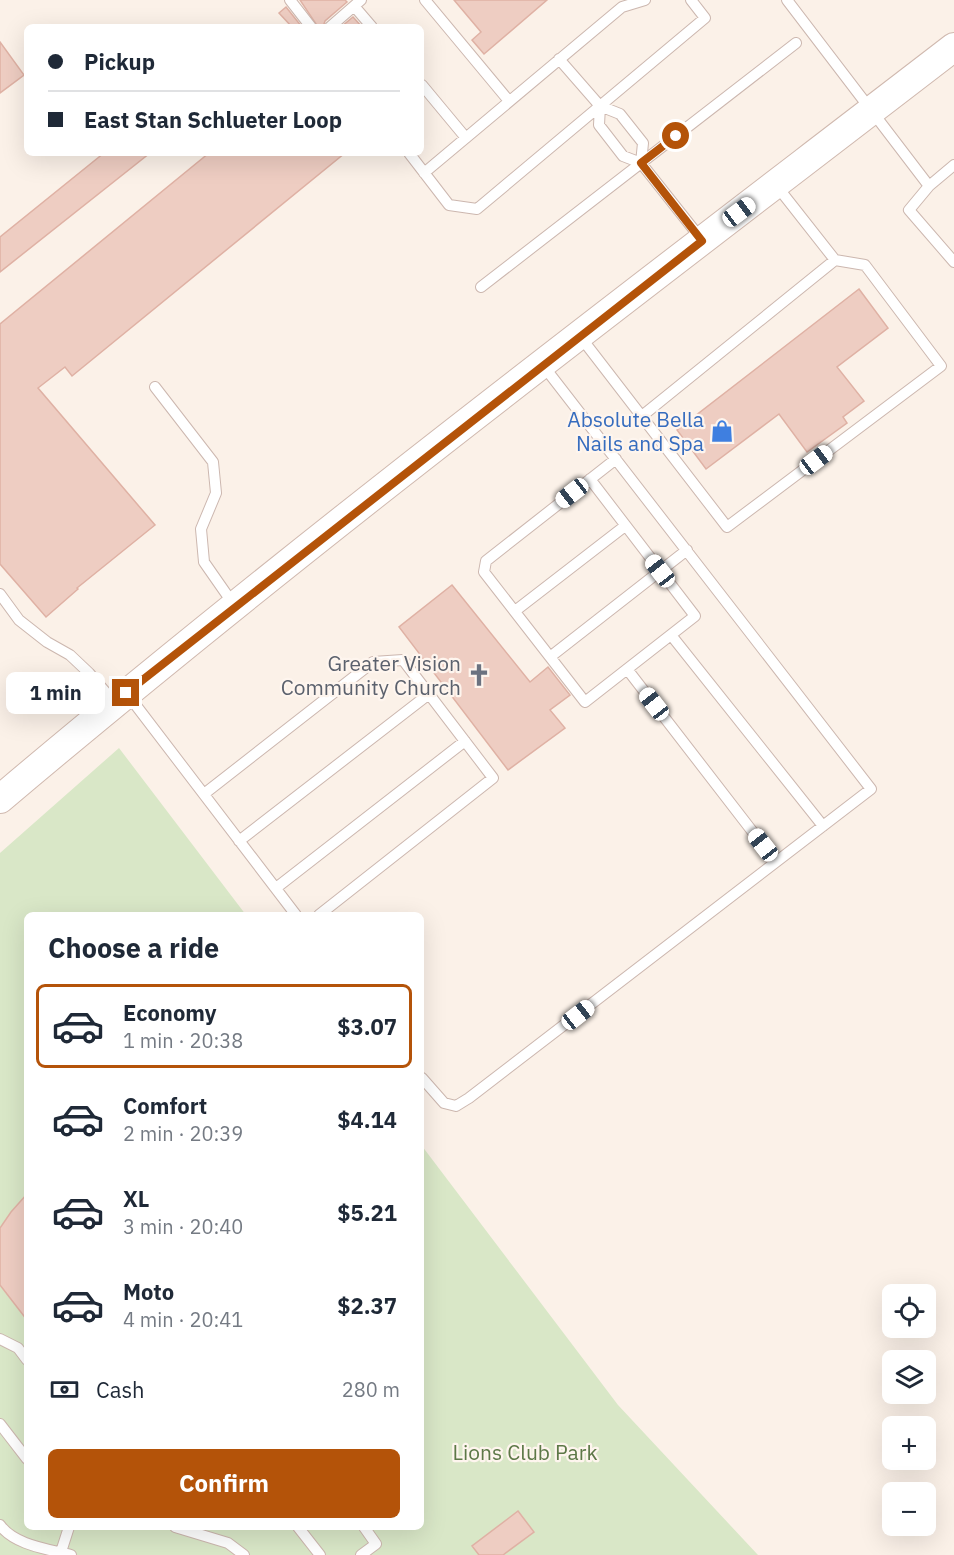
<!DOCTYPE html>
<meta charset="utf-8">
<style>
body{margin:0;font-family:"IBM Plex Sans",sans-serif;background:#f6f6f7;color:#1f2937;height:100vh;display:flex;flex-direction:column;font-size:22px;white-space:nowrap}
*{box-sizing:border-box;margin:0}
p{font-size:20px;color:#747a83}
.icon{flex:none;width:33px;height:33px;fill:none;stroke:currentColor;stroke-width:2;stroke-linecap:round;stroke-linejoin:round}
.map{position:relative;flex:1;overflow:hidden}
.sheet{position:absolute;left:24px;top:912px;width:400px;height:618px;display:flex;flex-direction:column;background:#fff;border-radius:9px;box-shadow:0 6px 24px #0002}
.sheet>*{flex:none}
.guide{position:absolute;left:24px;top:24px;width:400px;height:132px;border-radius:9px;box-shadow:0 6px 24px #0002;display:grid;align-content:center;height:132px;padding:0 24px;background:#fff}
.tools{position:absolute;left:882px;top:1284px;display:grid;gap:12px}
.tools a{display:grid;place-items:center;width:54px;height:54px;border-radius:9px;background:#fff;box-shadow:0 6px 24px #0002;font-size:30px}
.end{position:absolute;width:27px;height:27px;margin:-14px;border:8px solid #b45309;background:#fff;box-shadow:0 0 0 3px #fff}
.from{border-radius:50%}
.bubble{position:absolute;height:42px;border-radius:9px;background:#fff;box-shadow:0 6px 24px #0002;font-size:20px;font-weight:700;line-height:42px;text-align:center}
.car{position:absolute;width:18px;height:36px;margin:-18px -9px;border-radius:8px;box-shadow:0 0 4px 2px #0007;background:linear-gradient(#fff 24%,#345 0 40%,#fff 0 76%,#345 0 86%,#fff 0)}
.guide b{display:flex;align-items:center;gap:21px;height:57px;font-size:22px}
.guide b+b{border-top:2px solid #e0e1e3}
.guide i{width:15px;height:15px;background:#1f2937}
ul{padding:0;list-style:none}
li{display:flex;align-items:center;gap:18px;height:84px;margin:0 12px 9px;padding:0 12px;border:3px solid transparent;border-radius:9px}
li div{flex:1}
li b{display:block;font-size:22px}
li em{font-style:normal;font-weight:700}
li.current{border-color:#b45309}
li>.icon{width:54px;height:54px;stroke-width:1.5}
h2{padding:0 24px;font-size:27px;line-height:72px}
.pay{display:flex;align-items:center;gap:15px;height:66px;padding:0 24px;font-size:22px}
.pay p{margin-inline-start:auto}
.primary-button{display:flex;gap:12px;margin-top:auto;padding:12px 24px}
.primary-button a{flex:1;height:69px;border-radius:9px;background:#b45309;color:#fff;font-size:24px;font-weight:700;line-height:69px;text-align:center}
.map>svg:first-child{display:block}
.green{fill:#d9e7c7}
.building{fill:#eecdc2;stroke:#dfb1a4;stroke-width:1.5}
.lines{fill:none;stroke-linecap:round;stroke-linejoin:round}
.lane-casing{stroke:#ccb7af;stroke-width:12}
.secondary-casing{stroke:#d0b9af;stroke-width:30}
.lane{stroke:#fff;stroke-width:10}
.secondary{stroke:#fff;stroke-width:28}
.route{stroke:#b45309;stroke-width:8}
.labels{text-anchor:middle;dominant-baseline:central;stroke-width:4.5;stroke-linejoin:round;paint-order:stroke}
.shop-label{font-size:21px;fill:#366cbe;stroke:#fef5ee;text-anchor:end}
.worship-label{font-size:21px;fill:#5b616d;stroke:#fef5ee;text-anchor:end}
.park-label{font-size:21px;fill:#5d7847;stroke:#fef5ee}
</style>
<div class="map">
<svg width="954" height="1555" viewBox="0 0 954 1555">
<rect width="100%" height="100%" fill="#fbf1e8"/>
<!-- green -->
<path class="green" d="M 119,748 L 246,915 L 27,915 L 27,1527 L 422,1527 L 422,1146 L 618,1405 L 758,1555 L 0,1555 L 0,853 Z"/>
<!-- building -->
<path class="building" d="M 300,0 L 345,0 L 347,2 L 325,21 L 323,27 L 318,27 Z
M 454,0 L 547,0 L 484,54 L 472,40 L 481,32 Z
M 286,7 L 302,27 L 292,27 L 279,13 Z
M 353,17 L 362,27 L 341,27 Z
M 0,42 L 24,75 L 0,93 Z
M 104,153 L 150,153 L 0,272 L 0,237 Z
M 209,153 L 345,153 L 72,376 L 65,367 L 38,388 L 155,525 L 77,588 L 78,589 L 46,617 L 0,564 L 0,324 Z
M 859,289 L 888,328 L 837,367 L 864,401 L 843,417 L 847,423 L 807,452 L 779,414 L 706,469 L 677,430 Z
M 452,585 L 530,682 L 548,667 L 570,695 L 550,710 L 565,728 L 508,770 L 399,627 Z
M 27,1194 L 27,1320 L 0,1285 L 0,1228 L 11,1212 Z
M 518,1511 L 534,1532 L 503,1555 L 479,1555 L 472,1546 Z"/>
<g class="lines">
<!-- lane casing -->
<g class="lane-casing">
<path id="lane" d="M 290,0 L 311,27
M 425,0 L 509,101
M 787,0 L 929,186 L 954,165
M 354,6 L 372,27
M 330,27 L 361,0
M 559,59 L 600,106 L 620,114 L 643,143 L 641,163
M 422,85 L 466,138
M 600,106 L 599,125 L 623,156 L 641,163 L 702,240
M 409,153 L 449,205 L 477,209 L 705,18 L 691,0
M 424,173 L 622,7 L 645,0
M 929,186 L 909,210 L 954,262
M 481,287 L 796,43
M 579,335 L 727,527 L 941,366 L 865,265 L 835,260 L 776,185
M 155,387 L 213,462 L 216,493 L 201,529 L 204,562 L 234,605
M 642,416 L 835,260
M 590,479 L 695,616 L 585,702 L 484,572 L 486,561 L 616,459
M 0,594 L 19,620 L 47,642 L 70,655 L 89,673 L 114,702
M 515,611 L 625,526
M 671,635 L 823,826
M 550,657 L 687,550
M 627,669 L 776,862
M 128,695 L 296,915
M 204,794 L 373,662 L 403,660 L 493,778 L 319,915
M 239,841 L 429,694
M 276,888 L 465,741
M 422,1078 L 444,1103 L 456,1106 L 469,1098 L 871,789 L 542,364
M 0,1339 L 18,1348 L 27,1360
M 0,1424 L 27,1459
M 0,1525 C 14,1545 48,1549 71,1555
M 175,1527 L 228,1543 L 244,1555
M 298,1527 L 320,1555
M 60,1555 L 69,1527
M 361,1555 L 376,1544 L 364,1527"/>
</g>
<!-- secondary casing -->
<g class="secondary-casing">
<path id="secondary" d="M 0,799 C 309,538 633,294 954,47"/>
</g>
<!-- lane -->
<use href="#lane" class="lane"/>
<!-- secondary -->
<use href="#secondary" class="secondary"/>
</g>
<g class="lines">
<!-- route -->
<path class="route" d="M 126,693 L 702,241 L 641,163 L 676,136"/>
</g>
<!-- icons -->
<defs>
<g id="shop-bare" transform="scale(1.8)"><path d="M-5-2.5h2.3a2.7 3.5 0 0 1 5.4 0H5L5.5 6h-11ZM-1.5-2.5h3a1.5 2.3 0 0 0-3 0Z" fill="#3f7fe0" stroke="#fef5ee" stroke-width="2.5" paint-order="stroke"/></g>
<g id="church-bare" transform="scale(1.8)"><path d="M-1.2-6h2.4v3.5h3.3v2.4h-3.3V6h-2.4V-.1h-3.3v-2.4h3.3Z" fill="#6b7280" stroke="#fef5ee" stroke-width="2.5" paint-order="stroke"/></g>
</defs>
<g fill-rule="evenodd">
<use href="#shop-bare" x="722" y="431"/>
<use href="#church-bare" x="479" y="675"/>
</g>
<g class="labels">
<!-- shop labels -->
<g class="shop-label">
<text x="704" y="419">Absolute Bella<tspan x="704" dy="24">Nails and Spa</tspan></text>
</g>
<!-- worship labels -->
<g class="worship-label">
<text x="461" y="663">Greater Vision<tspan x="461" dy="24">Community Church</tspan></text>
</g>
<!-- park labels -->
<g class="park-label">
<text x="525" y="1452">Lions Club Park</text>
</g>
</g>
</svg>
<div class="tools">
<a><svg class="icon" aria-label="locate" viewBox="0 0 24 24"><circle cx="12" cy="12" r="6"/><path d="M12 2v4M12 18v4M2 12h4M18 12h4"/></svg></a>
<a><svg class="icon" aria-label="layers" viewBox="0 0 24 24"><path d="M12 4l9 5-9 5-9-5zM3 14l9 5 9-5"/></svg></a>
<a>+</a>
<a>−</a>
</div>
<i class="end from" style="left:676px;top:136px"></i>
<i class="end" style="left:126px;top:693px"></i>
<div class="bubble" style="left:6px;top:672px;width:99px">1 min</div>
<i class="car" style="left:739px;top:212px;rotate:53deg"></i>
<i class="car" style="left:816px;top:460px;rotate:53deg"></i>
<i class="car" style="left:572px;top:493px;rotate:232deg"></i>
<i class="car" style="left:660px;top:571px;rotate:322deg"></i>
<i class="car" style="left:654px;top:704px;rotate:322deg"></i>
<i class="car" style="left:763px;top:845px;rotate:322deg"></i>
<i class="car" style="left:578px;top:1015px;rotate:52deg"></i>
<div class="guide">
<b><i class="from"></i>Pickup</b>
<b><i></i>East Stan Schlueter Loop</b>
</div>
<section class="sheet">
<h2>Choose a ride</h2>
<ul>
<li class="current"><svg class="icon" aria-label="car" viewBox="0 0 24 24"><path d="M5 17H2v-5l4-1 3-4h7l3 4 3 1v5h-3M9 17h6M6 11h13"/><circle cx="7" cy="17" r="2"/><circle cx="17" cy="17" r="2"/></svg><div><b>Economy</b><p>1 min · 20:38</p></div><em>$3.07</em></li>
<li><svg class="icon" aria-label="car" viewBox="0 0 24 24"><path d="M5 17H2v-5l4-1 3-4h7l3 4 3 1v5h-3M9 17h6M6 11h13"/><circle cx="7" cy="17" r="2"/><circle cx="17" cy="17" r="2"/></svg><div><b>Comfort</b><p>2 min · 20:39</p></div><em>$4.14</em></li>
<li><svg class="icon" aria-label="car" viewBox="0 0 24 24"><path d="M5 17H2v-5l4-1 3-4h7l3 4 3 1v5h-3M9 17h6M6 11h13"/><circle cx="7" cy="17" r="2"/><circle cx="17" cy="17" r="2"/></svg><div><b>XL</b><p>3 min · 20:40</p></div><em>$5.21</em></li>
<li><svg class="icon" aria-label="car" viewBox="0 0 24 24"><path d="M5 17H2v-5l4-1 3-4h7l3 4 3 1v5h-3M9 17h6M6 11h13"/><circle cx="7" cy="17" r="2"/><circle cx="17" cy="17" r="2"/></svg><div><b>Moto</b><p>4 min · 20:41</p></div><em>$2.37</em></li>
</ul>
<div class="pay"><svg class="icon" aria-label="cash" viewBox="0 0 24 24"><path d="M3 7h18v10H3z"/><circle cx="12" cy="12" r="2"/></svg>Cash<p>280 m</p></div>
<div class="primary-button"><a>Confirm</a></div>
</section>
</div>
